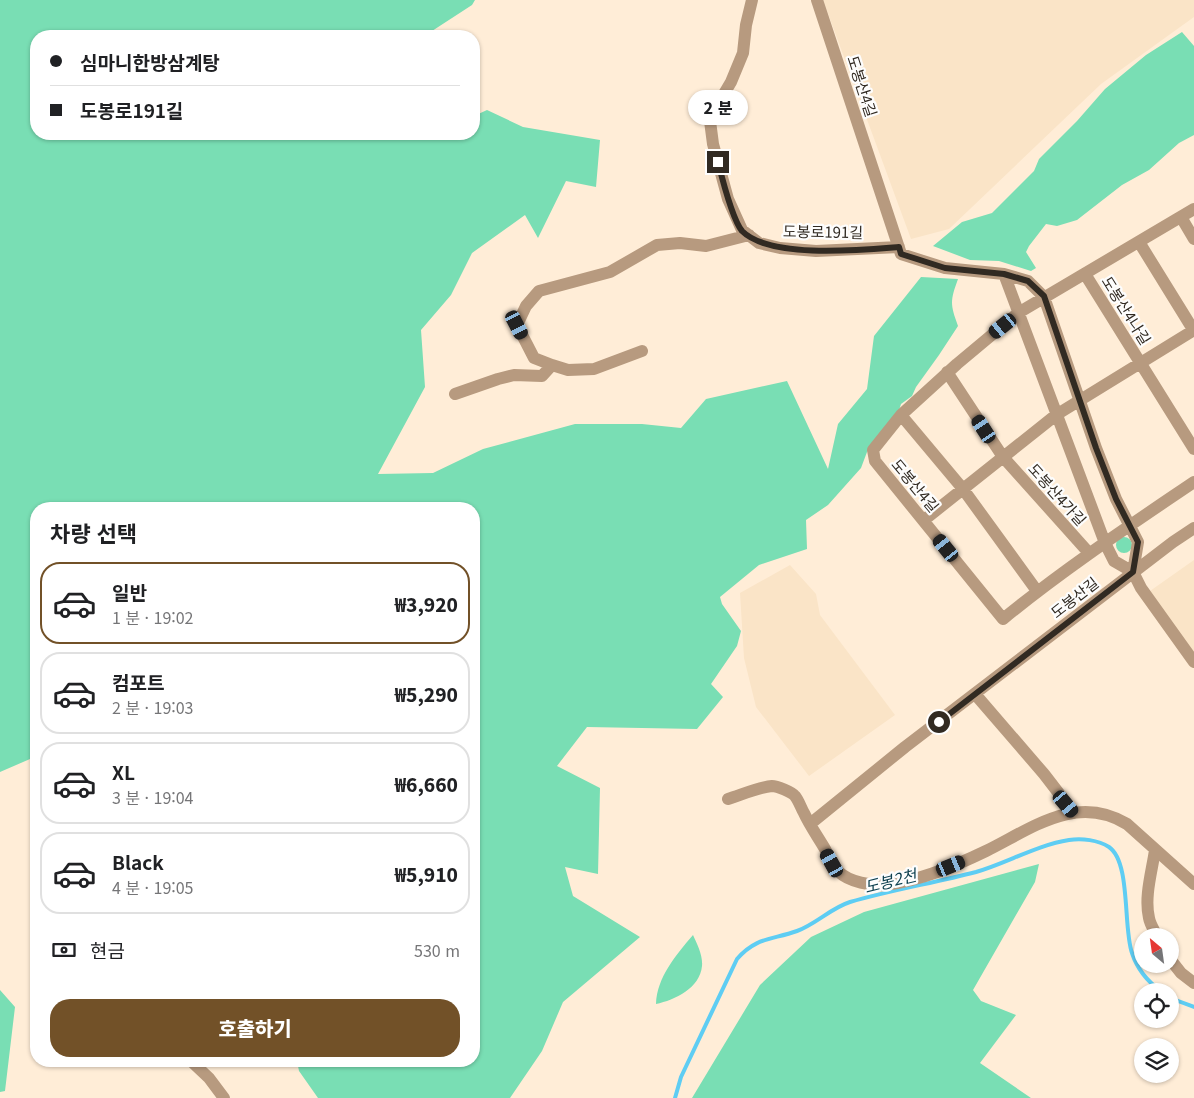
<!DOCTYPE html>
<html lang="ko">
<meta charset="utf-8">
<style>
body{margin:0;font-family:Georgia,"Noto Sans KR",serif;background:#f6f6f6;color:#202124;height:100vh;display:flex;flex-direction:column;font-size:19px;white-space:nowrap}
*{box-sizing:border-box;margin:0}
p{font-size:16px;color:#757577}
.icon{flex:none;width:28px;height:28px;fill:none;stroke:currentColor;stroke-width:2;stroke-linecap:round;stroke-linejoin:round}
.map{position:relative;flex:1;overflow:hidden}
.side{position:absolute;left:30px;top:502px;width:450px;height:565px;display:flex;flex-direction:column;background:#fff;border-radius:20px;box-shadow:0 1px 4px #0004}
.side>*{flex:none}
.hud{position:absolute;left:30px;top:30px;width:450px;height:110px;border-radius:20px;box-shadow:0 1px 4px #0004;display:grid;align-content:center;height:110px;padding:0 20px;background:#fff}
.needle{width:32px;rotate:331deg}
.tools{position:absolute;left:1134px;top:928px;display:grid;gap:10px}
.tools a{display:grid;place-items:center;width:45px;height:45px;border-radius:50%;background:#fff;box-shadow:0 1px 4px #0004;font-size:25px}
.end{position:absolute;width:22px;height:22px;margin:-11px;border:6px solid #312a22;background:#fff;box-shadow:0 0 0 2px #fff}
.from{border-radius:50%}
.bubble{position:absolute;height:35px;border-radius:18px;background:#fff;box-shadow:0 1px 4px #0004;font-size:16px;font-weight:800;line-height:35px;text-align:center}
.car{position:absolute;width:15px;height:30px;margin:-15px -8px;border-radius:6px;box-shadow:0 0 4px 1px #0007;background:linear-gradient(#222 24%,#8ab4d8 0 40%,#222 0 76%,#8ab4d8 0 86%,#222 0)}
.hud b{display:flex;align-items:center;gap:18px;height:48px;font-size:19px}
.hud b+b{border-top:1px solid #e0e0e0}
.hud i{width:12px;height:12px;background:#202124}
ul{padding:0;list-style:none}
li{display:flex;align-items:center;gap:15px;height:82px;margin:0 10px 8px;padding:0 10px;border:2px solid #e0e0e0;border-radius:20px}
li div{flex:1}
li b{display:block;font-size:19px}
li em{font-style:normal;font-weight:800}
li.active{border-color:#725128}
li>.icon{width:45px;height:45px;stroke-width:1.5}
h2{padding:0 20px;font-size:22px;line-height:60px}
.pay{display:flex;align-items:center;gap:12px;height:55px;padding:0 20px;font-size:19px}
.pay p{margin-inline-start:auto}
.cta{display:flex;gap:10px;margin-top:auto;padding:10px 20px}
.cta a{flex:1;height:58px;border-radius:20px;background:#725128;color:#fff;font-size:20px;font-weight:800;line-height:58px;text-align:center}
.map>svg:first-child{display:block}
.built{fill:#fae4c7}
.green{fill:#79deb4}
.lines{fill:none;stroke-linecap:round;stroke-linejoin:round}
.stream{stroke:#5ecdf3;stroke-width:4}
.minor{stroke:#b79a7f;stroke-width:12}
.route{stroke:#312a22;stroke-width:6}
.labels{text-anchor:middle;dominant-baseline:central;stroke-width:4.5;stroke-linejoin:round;paint-order:stroke}
.street-label{font-size:15px;fill:#312a22;stroke:#fdfdfd}
.water-label{font-size:16px;font-style:italic;fill:#0e404f;stroke:#fdfdfd}
</style>
<div class="map">
<svg width="1194" height="1098" viewBox="0 0 1194 1098">
<rect width="100%" height="100%" fill="#ffedd7"/>
<!-- built -->
<path class="built" d="M 823,0 L 1194,0 L 1194,17 L 1101,84 L 949,229 L 911,239 Z
M 1194,560 L 1194,655 L 1150,591 Z
M 790,565 L 816,594 L 820,615 L 895,715 L 809,776 L 756,707 L 744,658 L 740,593 Z"/>
<!-- green -->
<path class="green" d="M 0,0 L 475,0 L 472,5 L 432,31 L 431,36 L 36,36 L 36,134 L 474,134 L 474,116 L 487,110 L 523,127 L 600,140 L 596,187 L 566,181 L 538,238 L 525,215 L 472,253 L 451,295 L 421,330 L 425,387 L 378,474 L 433,473 L 483,449 L 575,424 L 642,424 L 681,428 L 706,399 L 787,381 L 828,469 L 838,424 L 867,389 L 874,336 L 921,277 L 958,279 C 950,301 950,304 958,326 L 939,355 L 916,387 L 912,396 L 901,404 L 896,420 L 867,452 L 861,468 L 828,505 L 806,520 L 807,549 L 759,565 L 720,597 L 722,604 L 741,631 L 737,646 L 711,684 L 723,697 L 697,729 L 587,727 L 557,766 L 600,788 L 598,874 L 565,867 L 573,896 L 640,937 L 563,1002 L 542,1051 L 510,1098 L 318,1098 L 299,1071 L 297,1061 L 474,1061 L 474,509 L 36,509 L 36,762 L 30,759 L 0,772 Z
M 1182,32 L 1194,46 L 1194,135 L 1179,143 L 1149,170 L 1122,185 L 1077,220 L 1057,226 L 1046,224 L 1029,246 L 1026,252 L 1036,268 L 1031,271 L 999,261 L 970,260 L 933,246 L 962,222 L 992,213 L 1034,171 L 1039,159 L 1077,121 L 1105,89 L 1146,55 Z
M1116 545a8 8 0 1 1 16 0a8 8 0 1 1-16 0Z
M 1039,864 L 1035,882 L 973,990 L 981,1001 L 1016,1015 L 980,1063 L 1031,1098 L 692,1098 L 760,985 L 811,937 L 864,912 Z
M 693,935 C 697,944 703,955 702,966 C 700,988 675,1000 656,1004 C 657,977 676,955 693,935 Z
M 0,990 L 15,1007 L 5,1091 L 0,1092 Z"/>
<g class="lines">
<!-- stream -->
<path class="stream" d="M 1170,998 L 1194,1007
M 675,1098 L 681,1077 L 737,959 C 756,937 772,940 797,931 C 816,924 831,908 850,902 C 891,890 934,883 976,872 C 1007,863 1037,845 1069,840 C 1082,838 1098,840 1109,847 C 1131,862 1123,928 1132,953 C 1137,968 1148,982 1161,991"/>
<!-- minor -->
<path class="minor" d="M 752,0 L 746,25 L 743,53 L 731,82 L 718,104 L 710,121 L 713,144 L 728,199 L 742,230 L 759,243 L 780,248 L 816,251 L 899,247
M 817,0 L 901,254 L 945,268 L 1004,274 L 1028,281 L 1044,297 L 1096,448 L 1116,499 L 1138,542 L 1133,572
M 1194,209 L 1018,313 L 957,364 L 901,415 L 873,450 L 875,461 L 1003,619 C 1064,569 1129,526 1194,482
M 1181,217 L 1194,239
M 1139,242 L 1194,331
M 1004,274 L 1105,543 L 1114,561 L 1133,572
M 1085,274 L 1194,449
M 552,365 L 568,370 L 594,369 L 642,351
M 947,372 L 1003,457 L 1089,553
M 455,394 L 498,379 L 514,375 L 542,376 L 552,365 L 534,358 L 517,325 L 526,306 L 539,291 L 610,272 L 657,245 L 680,243 L 706,246 L 749,235
M 901,415 L 963,489 L 1037,591
M 924,520 L 1056,415 L 1194,330
M 1133,572 L 1141,588 L 1194,662
M 975,694 L 1044,774 L 1074,813
M 728,799 C 741,795 759,787 772,786 C 777,786 792,792 795,796 C 799,801 801,808 804,813 C 810,826 818,837 825,849 C 829,857 833,866 839,872 C 849,882 872,886 885,885 C 920,881 955,866 986,851 C 1031,829 1076,793 1127,824 L 1194,884
M 810,824 L 905,747 L 1173,542 L 1194,528
M 1155,850 C 1152,871 1144,897 1149,918 C 1150,924 1154,930 1157,936
M 1170,959 L 1181,973 L 1194,983
M 191,1061 L 209,1078 L 224,1098"/>
</g>
<g class="lines">
<!-- route -->
<path class="route" d="M 718,162 C 722,178 733,220 742,231 C 770,259 861,250 899,247 L 901,254 L 945,268 L 1004,274 L 1028,281 L 1044,296 L 1096,448 L 1116,499 L 1138,542 L 1133,572 L 939,722"/>
</g>
<g class="labels">
<!-- street labels -->
<g class="street-label">
<text transform="translate(863 86) rotate(72)">도봉산4길</text>
<text transform="translate(823 231) rotate(1)">도봉로191길</text>
<text transform="translate(1127 310) rotate(58)">도봉산4나길</text>
<text transform="translate(916 485) rotate(50)">도봉산4길</text>
<text transform="translate(1058 494) rotate(48)">도봉산4가길</text>
<text transform="translate(1074 597) rotate(-38)">도봉산길</text>
</g>
<!-- water labels -->
<g class="water-label">
<text transform="translate(890 880) rotate(-14)">도봉2천</text>
</g>
</g>
</svg>
<div class="tools">
<a><svg class="needle" viewBox="-14 -14 28 28"><path d="M0-13l5 13h-10z" fill="#e53935"/><path d="M0 13l5-13h-10z" fill="#757577"/></svg></a>
<a><svg class="icon" aria-label="locate" viewBox="0 0 24 24"><circle cx="12" cy="12" r="6"/><path d="M12 2v4M12 18v4M2 12h4M18 12h4"/></svg></a>
<a><svg class="icon" aria-label="layers" viewBox="0 0 24 24"><path d="M12 4l9 5-9 5-9-5zM3 14l9 5 9-5"/></svg></a>
</div>
<i class="end from" style="left:939px;top:722px"></i>
<i class="end" style="left:718px;top:162px"></i>
<div class="bubble" style="left:688px;top:90px;width:60px">2 분</div>
<i class="car" style="left:517px;top:325px;rotate:153deg"></i>
<i class="car" style="left:1003px;top:326px;rotate:231deg"></i>
<i class="car" style="left:984px;top:429px;rotate:327deg"></i>
<i class="car" style="left:946px;top:548px;rotate:321deg"></i>
<i class="car" style="left:1066px;top:804px;rotate:140deg"></i>
<i class="car" style="left:832px;top:863px;rotate:331deg"></i>
<i class="car" style="left:951px;top:866px;rotate:68deg"></i>
<div class="hud">
<b><i class="from"></i>심마니한방삼계탕</b>
<b><i></i>도봉로191길</b>
</div>
<section class="side">
<h2>차량 선택</h2>
<ul>
<li class="active"><svg class="icon" aria-label="car" viewBox="0 0 24 24"><path d="M5 17H2v-5l4-1 3-4h7l3 4 3 1v5h-3M9 17h6M6 11h13"/><circle cx="7" cy="17" r="2"/><circle cx="17" cy="17" r="2"/></svg><div><b>일반</b><p>1 분 · 19:02</p></div><em>₩3,920</em></li>
<li><svg class="icon" aria-label="car" viewBox="0 0 24 24"><path d="M5 17H2v-5l4-1 3-4h7l3 4 3 1v5h-3M9 17h6M6 11h13"/><circle cx="7" cy="17" r="2"/><circle cx="17" cy="17" r="2"/></svg><div><b>컴포트</b><p>2 분 · 19:03</p></div><em>₩5,290</em></li>
<li><svg class="icon" aria-label="car" viewBox="0 0 24 24"><path d="M5 17H2v-5l4-1 3-4h7l3 4 3 1v5h-3M9 17h6M6 11h13"/><circle cx="7" cy="17" r="2"/><circle cx="17" cy="17" r="2"/></svg><div><b>XL</b><p>3 분 · 19:04</p></div><em>₩6,660</em></li>
<li><svg class="icon" aria-label="car" viewBox="0 0 24 24"><path d="M5 17H2v-5l4-1 3-4h7l3 4 3 1v5h-3M9 17h6M6 11h13"/><circle cx="7" cy="17" r="2"/><circle cx="17" cy="17" r="2"/></svg><div><b>Black</b><p>4 분 · 19:05</p></div><em>₩5,910</em></li>
</ul>
<div class="pay"><svg class="icon" aria-label="cash" viewBox="0 0 24 24"><path d="M3 7h18v10H3z"/><circle cx="12" cy="12" r="2"/></svg>현금<p>530 m</p></div>
<div class="cta"><a>호출하기</a></div>
</section>
</div>
